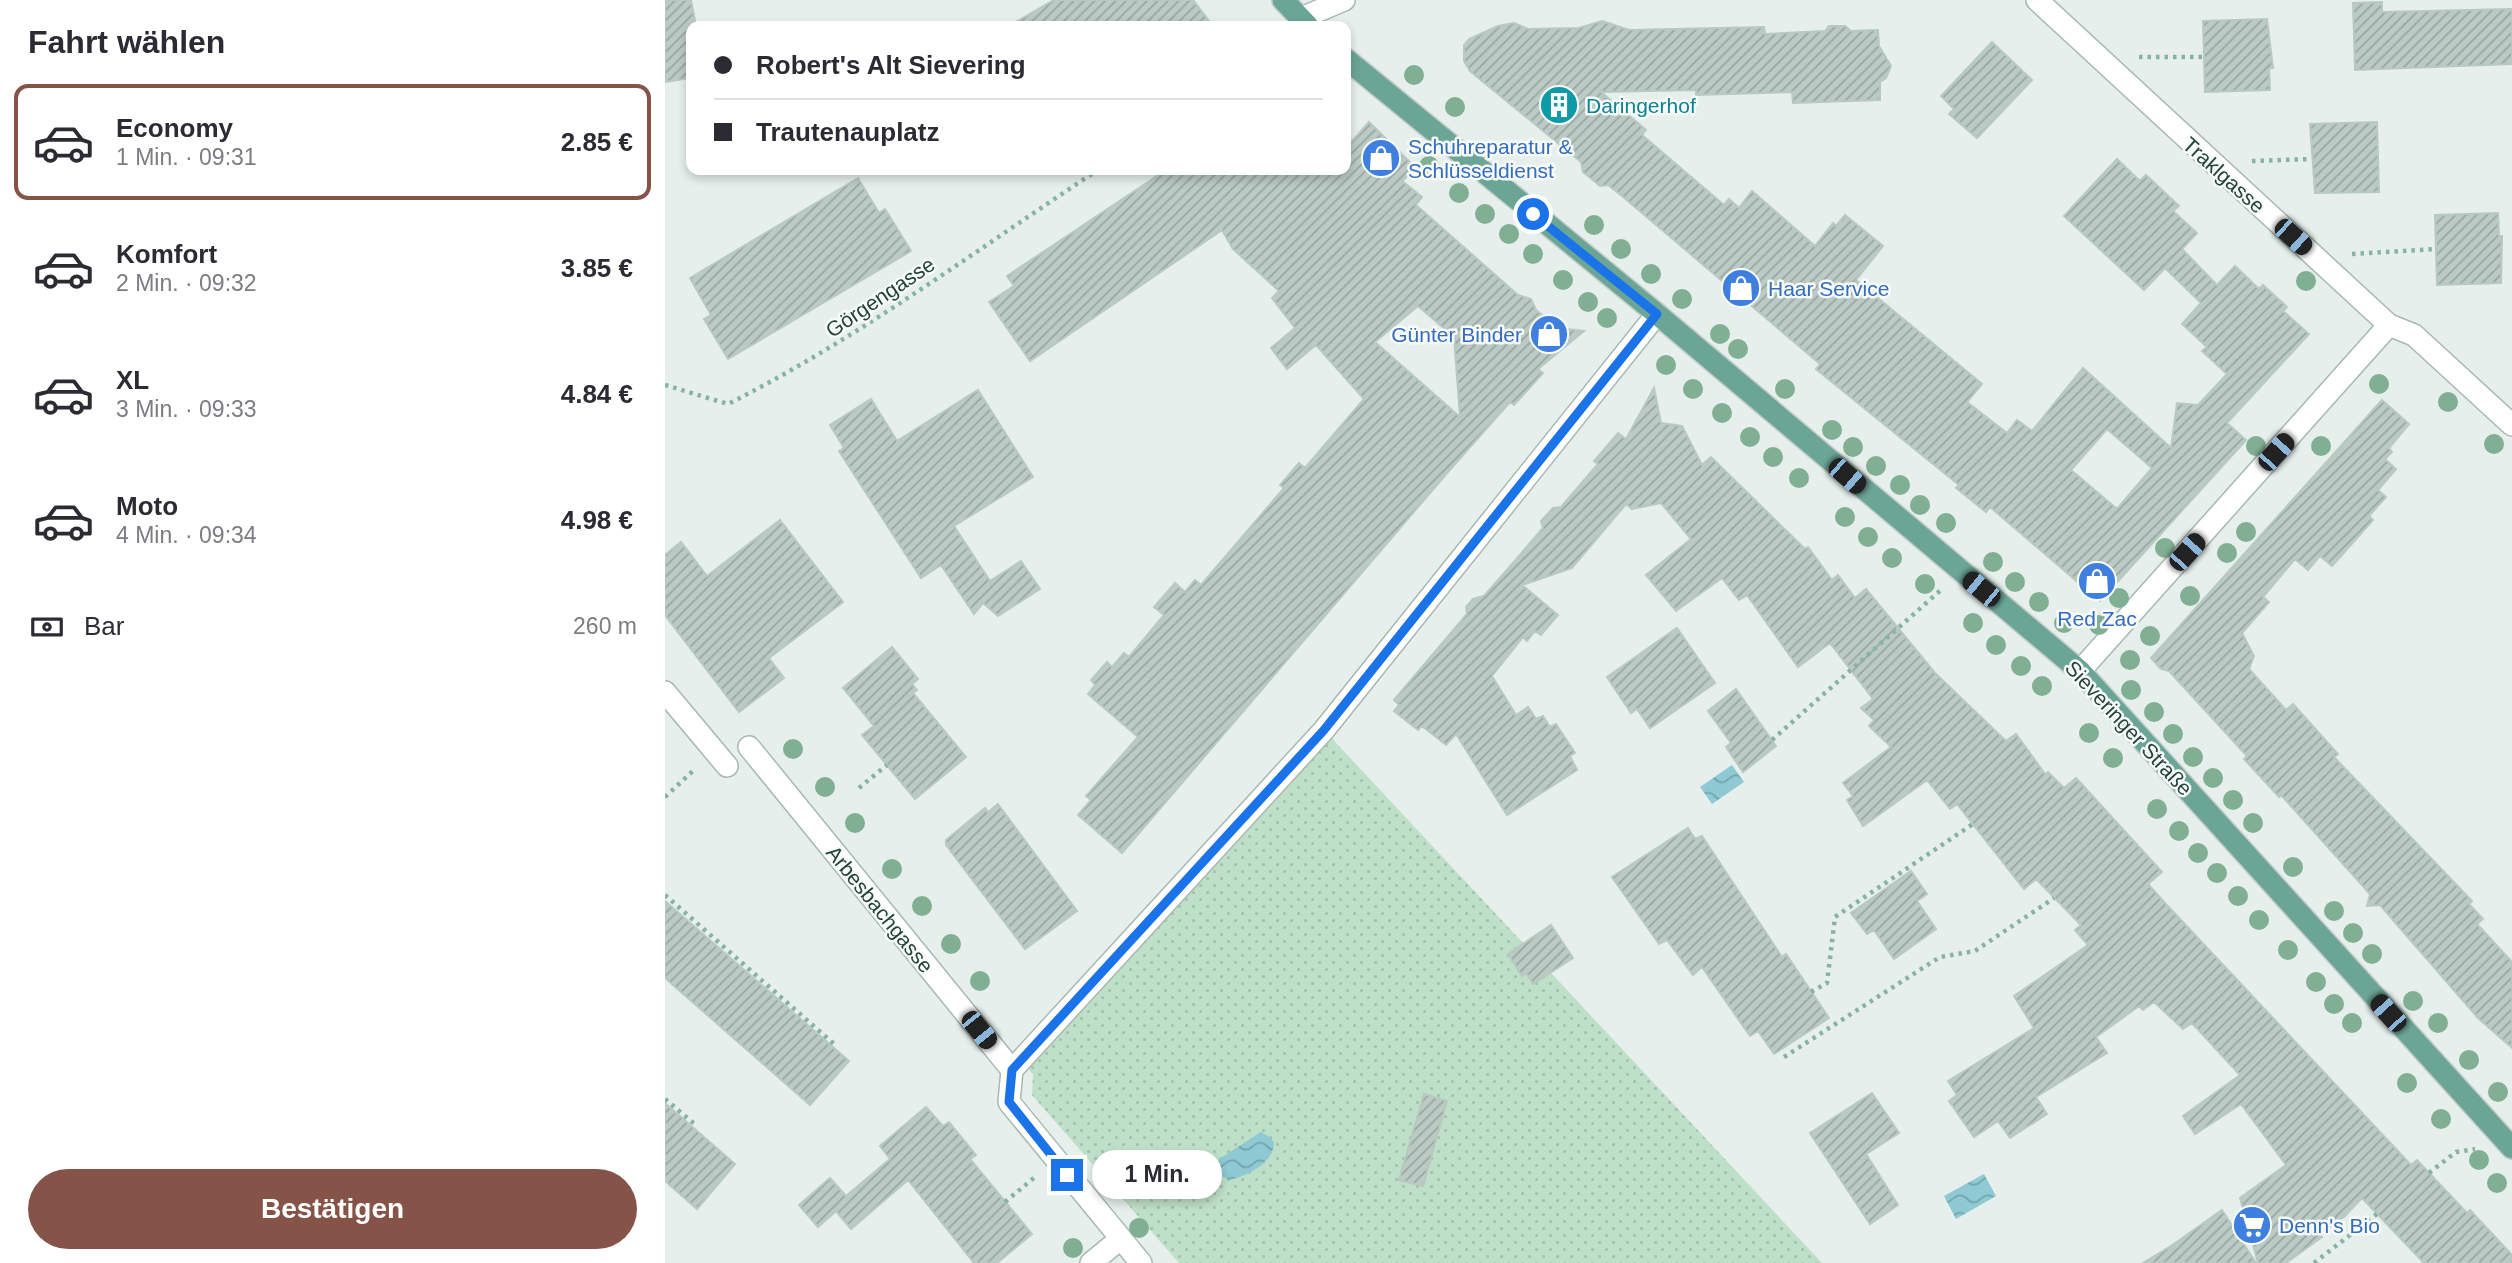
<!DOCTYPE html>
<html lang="de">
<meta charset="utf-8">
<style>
body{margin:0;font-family:Arial,sans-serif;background:#f2f2f3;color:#2b2b33;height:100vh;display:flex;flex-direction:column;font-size:26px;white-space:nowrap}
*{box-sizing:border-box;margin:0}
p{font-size:23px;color:#7c7c81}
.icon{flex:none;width:38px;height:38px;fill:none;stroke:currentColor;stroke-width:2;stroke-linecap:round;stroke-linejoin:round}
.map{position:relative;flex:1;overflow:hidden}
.sheet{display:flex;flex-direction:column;background:#fff;width:665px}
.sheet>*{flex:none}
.guide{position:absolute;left:21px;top:21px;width:665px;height:154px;border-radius:14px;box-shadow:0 4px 10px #0003;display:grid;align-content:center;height:154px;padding:0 28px;background:#fff}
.end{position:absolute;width:32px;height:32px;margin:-16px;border:9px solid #1a73e8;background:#fff;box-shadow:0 0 0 4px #fff}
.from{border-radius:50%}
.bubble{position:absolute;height:49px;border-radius:24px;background:#fff;box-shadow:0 4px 10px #0003;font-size:23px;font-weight:800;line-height:49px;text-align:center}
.car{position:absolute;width:21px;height:42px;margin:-21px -10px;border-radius:9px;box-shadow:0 0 5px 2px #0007;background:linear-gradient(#222 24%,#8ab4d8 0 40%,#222 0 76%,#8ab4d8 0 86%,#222 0)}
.guide b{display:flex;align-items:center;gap:24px;height:66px;font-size:26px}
.guide b+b{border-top:2px solid #e1e1e2}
.guide i{width:18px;height:18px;background:#2b2b33}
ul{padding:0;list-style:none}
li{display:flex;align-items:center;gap:21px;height:116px;margin:0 14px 10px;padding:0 14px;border:4px solid transparent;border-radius:14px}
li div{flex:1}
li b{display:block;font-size:26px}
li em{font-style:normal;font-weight:800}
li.selected{border-color:#855347}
li>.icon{width:63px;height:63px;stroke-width:1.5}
h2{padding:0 28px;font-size:32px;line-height:84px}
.pay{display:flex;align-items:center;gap:18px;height:77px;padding:0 28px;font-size:26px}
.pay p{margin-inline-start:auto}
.primary-button{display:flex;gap:14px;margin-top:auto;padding:14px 28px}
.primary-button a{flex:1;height:80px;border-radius:42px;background:#855347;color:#fff;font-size:28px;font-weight:800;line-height:80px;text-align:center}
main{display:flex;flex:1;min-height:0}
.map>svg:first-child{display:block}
.park{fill:url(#park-dots)}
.water{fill:url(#water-waves)}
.building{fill:url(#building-hatch);stroke:#b8c9c2;stroke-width:2;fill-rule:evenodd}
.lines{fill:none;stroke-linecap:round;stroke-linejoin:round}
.minor-casing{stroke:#a8b8b2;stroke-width:24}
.major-casing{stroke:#c2cac8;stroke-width:24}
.path{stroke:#86b3a5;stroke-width:4.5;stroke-dasharray:3.5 5;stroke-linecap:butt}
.minor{stroke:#fff;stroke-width:21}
.major{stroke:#6aa596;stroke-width:21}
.tree{fill:#80af93}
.route{stroke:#1a73e8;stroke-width:9}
.labels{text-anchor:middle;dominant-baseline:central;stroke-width:5;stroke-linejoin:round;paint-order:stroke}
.culture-label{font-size:21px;fill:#0d838f;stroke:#f7fbf9;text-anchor:start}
.shop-label{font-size:21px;fill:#366cbe;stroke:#f7fbf9;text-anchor:start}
.street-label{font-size:21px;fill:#24423a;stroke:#f7fbf9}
</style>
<main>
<section class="sheet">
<h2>Fahrt wählen</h2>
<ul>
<li class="selected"><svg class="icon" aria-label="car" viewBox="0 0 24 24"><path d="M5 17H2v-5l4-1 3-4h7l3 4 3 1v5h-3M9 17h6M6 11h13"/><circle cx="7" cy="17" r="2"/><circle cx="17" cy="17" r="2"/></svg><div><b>Economy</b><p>1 Min. · 09:31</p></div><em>2.85 €</em></li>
<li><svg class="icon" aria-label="car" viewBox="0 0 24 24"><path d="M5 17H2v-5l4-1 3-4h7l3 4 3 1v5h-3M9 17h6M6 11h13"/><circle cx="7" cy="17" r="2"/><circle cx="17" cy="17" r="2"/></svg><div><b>Komfort</b><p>2 Min. · 09:32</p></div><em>3.85 €</em></li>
<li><svg class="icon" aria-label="car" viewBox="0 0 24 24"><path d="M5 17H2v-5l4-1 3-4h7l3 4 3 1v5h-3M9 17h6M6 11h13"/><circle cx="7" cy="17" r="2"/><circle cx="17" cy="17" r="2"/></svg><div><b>XL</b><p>3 Min. · 09:33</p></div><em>4.84 €</em></li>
<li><svg class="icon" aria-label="car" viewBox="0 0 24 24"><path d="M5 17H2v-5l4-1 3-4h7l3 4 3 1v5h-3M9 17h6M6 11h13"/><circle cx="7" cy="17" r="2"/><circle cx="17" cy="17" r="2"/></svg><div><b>Moto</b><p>4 Min. · 09:34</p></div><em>4.98 €</em></li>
</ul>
<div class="pay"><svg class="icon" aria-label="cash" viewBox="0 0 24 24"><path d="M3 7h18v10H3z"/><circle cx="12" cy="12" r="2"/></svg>Bar<p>260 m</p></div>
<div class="primary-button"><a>Bestätigen</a></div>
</section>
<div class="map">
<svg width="1847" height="1263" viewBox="0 0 1847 1263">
<defs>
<pattern id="park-dots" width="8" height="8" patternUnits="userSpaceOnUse" patternTransform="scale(1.75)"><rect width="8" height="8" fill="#bfe0c8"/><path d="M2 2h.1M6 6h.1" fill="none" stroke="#a4c1ad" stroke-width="1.8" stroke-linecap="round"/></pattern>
<pattern id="water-waves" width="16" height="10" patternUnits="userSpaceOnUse" patternTransform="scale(1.75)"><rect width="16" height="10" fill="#8ec9d4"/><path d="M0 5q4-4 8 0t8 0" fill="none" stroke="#74a5ad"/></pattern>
<pattern id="building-hatch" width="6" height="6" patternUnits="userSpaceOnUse" patternTransform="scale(1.75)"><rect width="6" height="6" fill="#bbcac4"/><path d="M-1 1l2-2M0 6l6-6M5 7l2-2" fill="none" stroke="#98a6a0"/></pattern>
</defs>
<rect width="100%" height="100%" fill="#e6efeb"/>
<!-- park -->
<path class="park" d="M 659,730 L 1157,1263 L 514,1263 L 367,1095 L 368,1074 L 355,1061 Z"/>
<!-- water -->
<path class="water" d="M 1067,765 L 1079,782 L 1047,804 L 1035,787 Z
M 596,1132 L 606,1138 L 609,1143 C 608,1164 582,1176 564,1180 L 555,1175 L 551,1161 Z
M 1319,1174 L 1331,1196 L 1291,1219 L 1279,1196 Z"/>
<!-- building -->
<path class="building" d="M 0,0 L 26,0 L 31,26 L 26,26 L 26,78 L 0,82 Z
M 389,0 L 528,0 L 548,26 L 344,26 Z
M 1717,2 L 1717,12 L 1847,9 L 1847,64 L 1690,70 L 1688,3 Z
M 1602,19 L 1608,68 L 1604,68 L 1605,90 L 1540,92 L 1538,21 Z
M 937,21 L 964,30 L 1099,27 L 1100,34 L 1160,31 L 1164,26 L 1180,26 L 1186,31 L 1213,30 L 1214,46 L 1226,66 L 1221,78 L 1215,82 L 1215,100 L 1128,103 L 1127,92 L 1031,95 L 1031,90 L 936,92 L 981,130 L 977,135 L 1059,205 L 1064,199 L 1074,208 L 1087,191 L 1150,246 L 1168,223 L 1171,226 L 1180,215 L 1218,246 L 1191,280 L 1317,384 L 1302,402 L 1342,433 L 1352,420 L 1367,431 L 1418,368 L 1506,448 L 1512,403 L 1533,405 L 1562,374 L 1537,351 L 1542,347 L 1517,324 L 1536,303 L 1500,268 L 1479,290 L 1399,216 L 1452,159 L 1475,181 L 1481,175 L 1514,206 L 1508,211 L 1532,233 L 1517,249 L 1552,285 L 1570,266 L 1594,289 L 1598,285 L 1622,307 L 1618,311 L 1644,334 L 1562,423 L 1581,440 L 1435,601 L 1325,507 L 1321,512 L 1291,488 L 1294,485 L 1151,369 L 1155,364 L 957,196 L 943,185 L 935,186 L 918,172 L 916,162 L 805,71 L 799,61 L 799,45 L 804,39 L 833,26 L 849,23 L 863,29 L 914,28 ZM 1442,429 L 1487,468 L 1452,509 L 1406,470 Z
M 1327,42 L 1367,80 L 1312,138 L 1284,114 L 1289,109 L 1276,96 Z
M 704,122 L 751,168 L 737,181 L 757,197 L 751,205 L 853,295 L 866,299 L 871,310 L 893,328 L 919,331 L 873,369 L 878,373 L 849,405 L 845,402 L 783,472 L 457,853 L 413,815 L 426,800 L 421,796 L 473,737 L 423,694 L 430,685 L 426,680 L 442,662 L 447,667 L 459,653 L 464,657 L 499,615 L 489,607 L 510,583 L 520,592 L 530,580 L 536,585 L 619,488 L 615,485 L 634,463 L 640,468 L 699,399 L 651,345 L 622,369 L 606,348 L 630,328 L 607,298 L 614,291 L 568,249 L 557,230 L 365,361 L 324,302 L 349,286 L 342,276 L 501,170 L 681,170 L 681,148 ZM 753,306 L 789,337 L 795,417 L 710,342 Z
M 1712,122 L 1714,192 L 1650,193 L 1645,124 Z
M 193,178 L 214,213 L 220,209 L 246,251 L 63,359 L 39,319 L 46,315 L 25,278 Z
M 1833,213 L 1834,236 L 1837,236 L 1836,283 L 1772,285 L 1770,215 Z
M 989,388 L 996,423 L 1017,426 L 1037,465 L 1046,457 L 1140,549 L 1143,547 L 1167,580 L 1173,575 L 1190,598 L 1201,589 L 1270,673 L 1341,741 L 1351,734 L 1380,774 L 1383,772 L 1399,788 L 1411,778 L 1497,872 L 1483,884 L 1500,903 L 1746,1165 L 1752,1160 L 1802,1213 L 1805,1210 L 1847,1255 L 1847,1263 L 1759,1263 L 1697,1198 L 1679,1217 L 1655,1233 L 1657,1237 L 1621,1263 L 1593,1263 L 1575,1198 L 1621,1165 L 1576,1104 L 1530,1134 L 1518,1116 L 1575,1075 L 1527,1023 L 1518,1029 L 1489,1002 L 1478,1010 L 1474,1006 L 1431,1037 L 1442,1053 L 1371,1097 L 1382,1114 L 1345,1138 L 1333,1121 L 1309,1137 L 1284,1101 L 1292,1095 L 1283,1081 L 1369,1028 L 1349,996 L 1423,945 L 1410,930 L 1416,925 L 1371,879 L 1359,889 L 1292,804 L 1285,809 L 1262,780 L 1198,826 L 1182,800 L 1188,796 L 1178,783 L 1226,747 L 1204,726 L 1209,720 L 1196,708 L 1208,699 L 1165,643 L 1133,667 L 1082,595 L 1074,600 L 1057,578 L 1011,611 L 981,575 L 1026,539 L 996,503 L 967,509 L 961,504 L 907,568 L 857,585 L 893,615 L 876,635 L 870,631 L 862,641 L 858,637 L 827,676 L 851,715 L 863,707 L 871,719 L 878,716 L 885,727 L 891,724 L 910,753 L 905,756 L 912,770 L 842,815 L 791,734 L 781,745 L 757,726 L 753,730 L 729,711 L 734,705 L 729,700 L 802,614 L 801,607 L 808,599 L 819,596 L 841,571 L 878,528 L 876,521 L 888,508 L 896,507 L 933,464 L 929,461 L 953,433 L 961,439 Z
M 313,390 L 368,477 L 289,526 L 325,581 L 356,561 L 375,589 L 333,616 L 318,603 L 309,614 L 276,565 L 256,578 L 174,451 L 179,448 L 165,425 L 206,399 L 232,441 Z
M 1717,400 L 1744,424 L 1724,448 L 1727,452 L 1720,459 L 1731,469 L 1713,490 L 1721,497 L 1704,516 L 1708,520 L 1667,566 L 1655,556 L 1643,570 L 1630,559 L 1598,597 L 1604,602 L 1577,633 L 1589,656 L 1584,669 L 1621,710 L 1628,704 L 1673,754 L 1669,757 L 1807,901 L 1804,904 L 1818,919 L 1812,924 L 1847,962 L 1847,1048 L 1813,1018 L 1715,905 L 1702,906 L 1705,894 L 1616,795 L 1614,797 L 1579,759 L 1582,756 L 1504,671 L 1496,669 L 1486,658 Z
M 115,520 L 178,602 L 104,658 L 119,678 L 74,712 L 0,615 L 0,555 L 16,542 L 42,576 Z
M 1012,628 L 1050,683 L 985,728 L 972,709 L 966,713 L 942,677 Z
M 227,647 L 253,679 L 247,684 L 252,690 L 248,693 L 301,757 L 250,799 L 197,735 L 209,726 L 178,688 Z
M 1071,689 L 1111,746 L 1078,772 L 1061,747 L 1066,743 L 1043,711 Z
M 333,804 L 412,911 L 360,949 L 281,845 L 281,840 L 320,808 L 323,812 Z
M 1023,828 L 1030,839 L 1037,836 L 1117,957 L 1121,954 L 1164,1018 L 1109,1054 L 1093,1031 L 1085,1036 L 1037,967 L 1028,975 L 1002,940 L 994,944 L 947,877 Z
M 1246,871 L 1262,894 L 1252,901 L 1271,929 L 1229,959 L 1209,930 L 1202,934 L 1186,913 Z
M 0,901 L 184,1061 L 145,1105 L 0,978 Z
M 886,925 L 908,958 L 868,984 L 861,973 L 857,976 L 843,954 Z
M 1207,1093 L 1234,1133 L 1201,1154 L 1233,1205 L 1205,1224 L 1145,1133 Z
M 759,1094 L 782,1101 L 758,1186 L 734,1180 Z
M 0,1103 L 70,1164 L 32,1209 L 0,1181 Z
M 261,1107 L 278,1126 L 284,1122 L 311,1155 L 305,1159 L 367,1234 L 332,1263 L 309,1263 L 243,1180 L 186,1229 L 171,1211 L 153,1227 L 134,1205 L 165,1178 L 181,1196 L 225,1159 L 215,1146 Z
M 1557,1210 L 1591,1263 L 1478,1263 L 1506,1246 Z"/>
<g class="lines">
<!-- minor casing -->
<g class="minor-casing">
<path id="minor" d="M 1372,0 L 1724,325 L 1749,335 L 1847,425
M 634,19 L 679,0
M 1415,671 L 1724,325
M 0,692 L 62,766
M 84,747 L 347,1070
M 426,1263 L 454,1240
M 476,1263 L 344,1102 L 347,1070 L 659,730 L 992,314"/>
</g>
<!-- major casing -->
<g class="major-casing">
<path id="major" d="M 618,0 L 643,26
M 681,59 L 992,314 L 1415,671 L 1847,1148"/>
</g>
<!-- path -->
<path class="path" d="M 1474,57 L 1540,57
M 1587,161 L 1646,159
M 1687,254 L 1770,249
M 0,385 L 63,404 C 194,338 311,250 433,170
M 1107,740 L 1277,589
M 194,788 L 222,765
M 0,797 L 31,768
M 0,895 L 169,1044
M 1146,992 L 1162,983 L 1170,917 L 1308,824
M 1119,1057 L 1275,957 L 1310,951 L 1389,898
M 0,1099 L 32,1126
M 1764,1173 L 1791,1152 L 1810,1149
M 340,1202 L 370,1177
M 1649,1263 L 1712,1214"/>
<!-- minor -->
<use href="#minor" class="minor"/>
<!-- major -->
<use href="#major" class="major"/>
</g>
<!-- trees -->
<g class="tree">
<circle cx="749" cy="75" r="10"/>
<circle cx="790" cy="107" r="10"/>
<circle cx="764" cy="166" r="10"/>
<circle cx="794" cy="193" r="10"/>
<circle cx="820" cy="214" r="10"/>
<circle cx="929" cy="225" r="10"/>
<circle cx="844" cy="234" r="10"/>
<circle cx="956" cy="249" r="10"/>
<circle cx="868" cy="254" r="10"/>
<circle cx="986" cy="274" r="10"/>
<circle cx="898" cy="280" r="10"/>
<circle cx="1641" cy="281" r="10"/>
<circle cx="1017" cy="299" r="10"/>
<circle cx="923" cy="302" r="10"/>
<circle cx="942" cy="318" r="10"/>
<circle cx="1055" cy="334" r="10"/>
<circle cx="1073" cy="349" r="10"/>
<circle cx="1001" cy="365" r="10"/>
<circle cx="1714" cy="384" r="10"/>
<circle cx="1028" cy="389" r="10"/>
<circle cx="1120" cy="389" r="10"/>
<circle cx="1783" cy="402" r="10"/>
<circle cx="1057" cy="413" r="10"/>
<circle cx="1167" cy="430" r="10"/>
<circle cx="1085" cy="437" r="10"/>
<circle cx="1829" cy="444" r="10"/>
<circle cx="1591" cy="446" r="10"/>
<circle cx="1656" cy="446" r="10"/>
<circle cx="1188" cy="447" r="10"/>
<circle cx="1108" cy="457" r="10"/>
<circle cx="1211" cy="466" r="10"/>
<circle cx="1134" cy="478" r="10"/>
<circle cx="1235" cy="485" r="10"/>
<circle cx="1255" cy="505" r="10"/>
<circle cx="1180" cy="517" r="10"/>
<circle cx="1281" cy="523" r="10"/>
<circle cx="1581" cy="532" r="10"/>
<circle cx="1203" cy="537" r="10"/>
<circle cx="1500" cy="548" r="10"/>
<circle cx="1562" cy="553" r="10"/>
<circle cx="1227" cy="558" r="10"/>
<circle cx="1328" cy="562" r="10"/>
<circle cx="1350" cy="582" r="10"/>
<circle cx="1260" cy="584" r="10"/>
<circle cx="1525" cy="596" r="10"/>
<circle cx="1454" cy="598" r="10"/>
<circle cx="1374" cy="602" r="10"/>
<circle cx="1308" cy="623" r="10"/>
<circle cx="1399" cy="623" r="10"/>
<circle cx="1434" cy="625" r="10"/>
<circle cx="1485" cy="636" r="10"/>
<circle cx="1331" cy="645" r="10"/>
<circle cx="1465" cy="660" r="10"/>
<circle cx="1356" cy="666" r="10"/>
<circle cx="1377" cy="686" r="10"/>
<circle cx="1466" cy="690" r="10"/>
<circle cx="1489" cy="712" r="10"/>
<circle cx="1424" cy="733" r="10"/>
<circle cx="1508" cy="734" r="10"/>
<circle cx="128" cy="749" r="10"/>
<circle cx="1528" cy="757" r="10"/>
<circle cx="1448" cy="758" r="10"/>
<circle cx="1548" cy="778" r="10"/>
<circle cx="160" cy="787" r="10"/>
<circle cx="1568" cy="800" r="10"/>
<circle cx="1492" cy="809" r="10"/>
<circle cx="190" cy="823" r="10"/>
<circle cx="1588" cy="823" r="10"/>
<circle cx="1514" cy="831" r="10"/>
<circle cx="1533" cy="853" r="10"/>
<circle cx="1628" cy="867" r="10"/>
<circle cx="227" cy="869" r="10"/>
<circle cx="1552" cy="873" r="10"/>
<circle cx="1573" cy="896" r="10"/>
<circle cx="257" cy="906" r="10"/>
<circle cx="1669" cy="911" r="10"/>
<circle cx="1594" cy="920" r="10"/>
<circle cx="1688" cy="933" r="10"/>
<circle cx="286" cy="944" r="10"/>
<circle cx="1623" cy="950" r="10"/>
<circle cx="1707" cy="954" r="10"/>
<circle cx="315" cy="981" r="10"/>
<circle cx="1651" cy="982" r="10"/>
<circle cx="1748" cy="1001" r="10"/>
<circle cx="1669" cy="1004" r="10"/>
<circle cx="1687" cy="1023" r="10"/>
<circle cx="1773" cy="1023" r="10"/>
<circle cx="1804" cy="1060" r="10"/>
<circle cx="1742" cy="1083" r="10"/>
<circle cx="1833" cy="1092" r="10"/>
<circle cx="1776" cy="1119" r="10"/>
<circle cx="1814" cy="1160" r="10"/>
<circle cx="1832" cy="1183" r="10"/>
<circle cx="474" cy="1228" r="10"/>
<circle cx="408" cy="1248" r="10"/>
</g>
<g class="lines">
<!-- route -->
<path class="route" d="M 402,1175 L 344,1102 L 347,1070 L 659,730 L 992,314 L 868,214"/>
</g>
<!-- icons -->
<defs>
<g id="building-disc" transform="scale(2.0125)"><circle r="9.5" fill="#0f9aa8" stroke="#f7fbf9"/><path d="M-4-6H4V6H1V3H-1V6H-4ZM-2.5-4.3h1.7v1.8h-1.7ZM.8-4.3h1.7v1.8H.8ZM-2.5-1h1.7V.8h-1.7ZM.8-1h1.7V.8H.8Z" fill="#fff"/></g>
<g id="shop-disc" transform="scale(2.0125)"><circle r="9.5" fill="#3f7fe0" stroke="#f7fbf9"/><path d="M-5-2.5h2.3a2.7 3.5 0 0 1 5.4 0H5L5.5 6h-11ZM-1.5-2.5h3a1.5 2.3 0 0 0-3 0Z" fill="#fff"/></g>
<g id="supermarket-disc" transform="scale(2.0125)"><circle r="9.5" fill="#3f7fe0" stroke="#f7fbf9"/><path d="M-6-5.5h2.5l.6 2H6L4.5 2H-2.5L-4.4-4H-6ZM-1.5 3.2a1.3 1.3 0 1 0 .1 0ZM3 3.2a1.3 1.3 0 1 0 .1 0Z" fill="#fff"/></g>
</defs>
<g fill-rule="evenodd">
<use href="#building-disc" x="894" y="105"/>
<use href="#shop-disc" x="716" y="158"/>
<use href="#shop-disc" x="1076" y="288"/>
<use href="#shop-disc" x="884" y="334"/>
<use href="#shop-disc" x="1432" y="581"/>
<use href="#supermarket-disc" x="1587" y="1225"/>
</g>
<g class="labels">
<!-- culture labels -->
<g class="culture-label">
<text x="921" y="105">Daringerhof</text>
</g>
<!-- shop labels -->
<g class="shop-label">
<text x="743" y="146">Schuhreparatur &amp;<tspan x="743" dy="24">Schlüsseldienst</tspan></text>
<text x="1103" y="288">Haar Service</text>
<text x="857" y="334" text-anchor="end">Günter Binder</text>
<text x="1432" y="618" text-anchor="middle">Red Zac</text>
<text x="1614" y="1225">Denn's Bio</text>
</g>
<!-- street labels -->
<g class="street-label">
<text transform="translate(1559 175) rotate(42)">Traklgasse</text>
<text transform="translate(215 297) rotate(-34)">Görgengasse</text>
<text transform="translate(1464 728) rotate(47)">Sieveringer Straße</text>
<text transform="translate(215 909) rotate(51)">Arbesbachgasse</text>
</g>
</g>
</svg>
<i class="end from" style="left:868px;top:214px"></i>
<i class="end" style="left:402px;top:1175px"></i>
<div class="bubble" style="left:427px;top:1150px;width:130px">1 Min.</div>
<i class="car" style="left:1628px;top:237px;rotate:132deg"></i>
<i class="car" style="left:1611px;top:452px;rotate:42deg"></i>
<i class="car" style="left:1182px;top:476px;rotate:131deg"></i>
<i class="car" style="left:1522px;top:552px;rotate:42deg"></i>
<i class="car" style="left:1316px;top:589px;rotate:309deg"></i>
<i class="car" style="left:1723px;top:1013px;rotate:318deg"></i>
<i class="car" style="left:314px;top:1030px;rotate:141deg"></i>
<div class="guide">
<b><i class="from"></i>Robert's Alt Sievering</b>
<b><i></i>Trautenauplatz</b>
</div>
</div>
</main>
